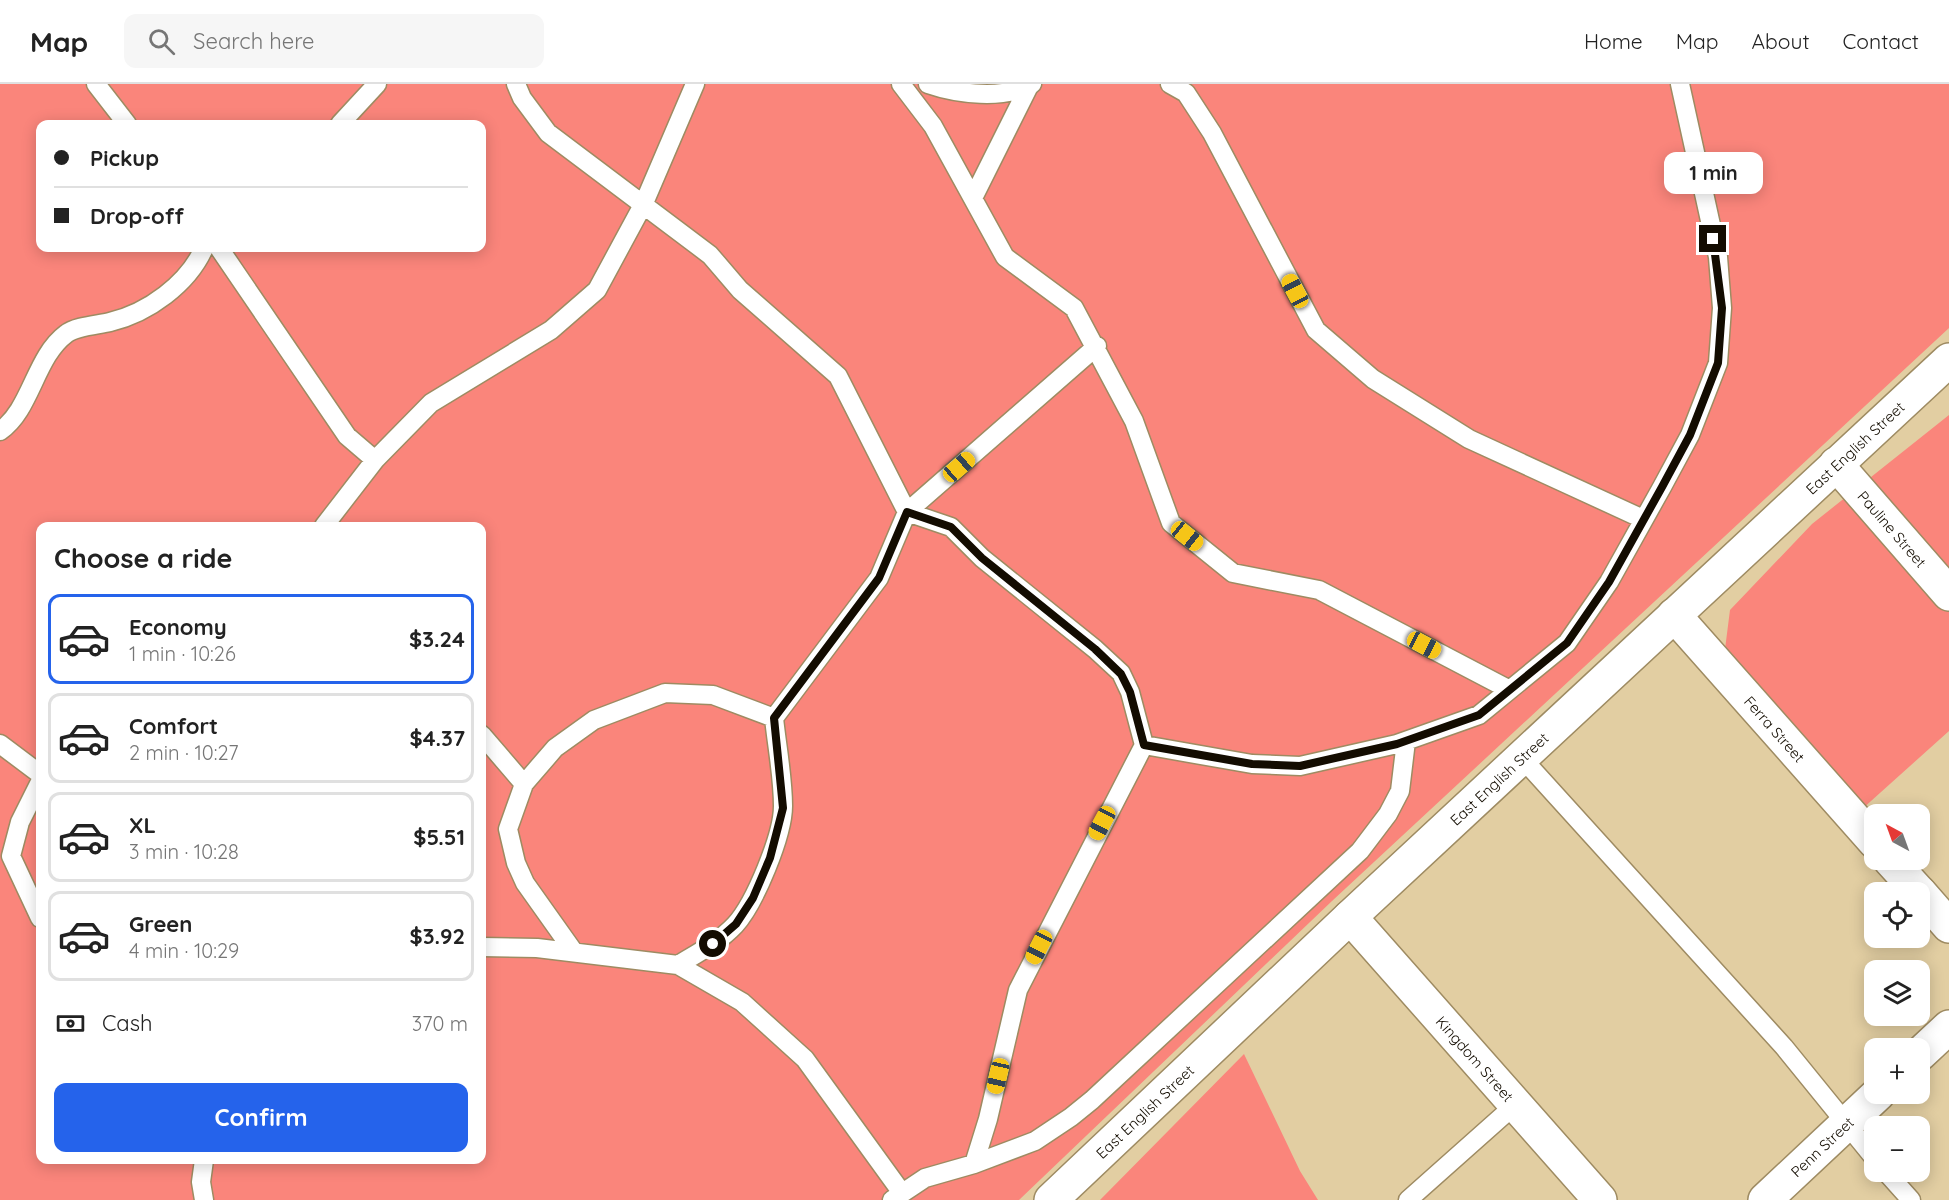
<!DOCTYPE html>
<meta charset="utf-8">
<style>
body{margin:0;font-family:Quicksand,sans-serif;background:#f6f6f6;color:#222;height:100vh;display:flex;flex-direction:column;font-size:22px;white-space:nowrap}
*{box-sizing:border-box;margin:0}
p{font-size:20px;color:#767676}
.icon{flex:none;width:33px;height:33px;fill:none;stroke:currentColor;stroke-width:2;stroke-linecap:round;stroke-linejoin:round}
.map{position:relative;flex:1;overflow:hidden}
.drawer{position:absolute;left:36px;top:438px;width:450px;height:642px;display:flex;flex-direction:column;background:#fff;border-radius:12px;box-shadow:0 3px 15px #0003}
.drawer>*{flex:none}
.hud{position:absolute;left:36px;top:36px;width:450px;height:132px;border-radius:12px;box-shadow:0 3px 15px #0003;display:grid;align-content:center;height:132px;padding:0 18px;background:#fff}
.needle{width:39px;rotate:319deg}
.tools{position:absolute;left:1864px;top:720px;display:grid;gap:12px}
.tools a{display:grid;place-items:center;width:66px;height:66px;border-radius:12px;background:#fff;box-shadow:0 3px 15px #0003;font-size:30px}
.end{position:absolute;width:27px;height:27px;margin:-14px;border:8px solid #130c01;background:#fff;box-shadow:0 0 0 3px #fff}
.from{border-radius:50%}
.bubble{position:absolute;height:42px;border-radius:12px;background:#fff;box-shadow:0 3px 15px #0003;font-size:20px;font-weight:700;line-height:42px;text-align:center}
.car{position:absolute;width:18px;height:36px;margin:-18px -9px;border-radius:8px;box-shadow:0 0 4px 2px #0007;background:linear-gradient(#f5c518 24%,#345 0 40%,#f5c518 0 76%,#345 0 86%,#f5c518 0)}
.hud b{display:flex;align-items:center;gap:21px;height:57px;font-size:22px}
.hud b+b{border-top:2px solid #e0e0e0}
.hud i{width:15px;height:15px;background:#222}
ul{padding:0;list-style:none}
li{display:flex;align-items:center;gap:18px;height:90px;margin:0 12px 9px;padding:0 6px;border:3px solid #e0e0e0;border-radius:12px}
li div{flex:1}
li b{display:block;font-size:22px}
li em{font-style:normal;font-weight:700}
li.active{border-color:#2563eb}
li>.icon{width:54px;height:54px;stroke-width:1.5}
h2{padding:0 18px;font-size:27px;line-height:72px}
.pay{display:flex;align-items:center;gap:15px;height:66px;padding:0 18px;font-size:22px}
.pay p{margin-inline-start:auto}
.action{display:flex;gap:12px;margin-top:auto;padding:12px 18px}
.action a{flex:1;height:69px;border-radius:12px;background:#2563eb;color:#fff;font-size:24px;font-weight:700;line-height:69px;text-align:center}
header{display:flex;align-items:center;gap:36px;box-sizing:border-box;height:84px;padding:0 30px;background:#fff;border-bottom:2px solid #e0e0e0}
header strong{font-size:28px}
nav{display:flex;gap:33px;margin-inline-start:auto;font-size:21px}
.search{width:420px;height:54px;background:#f6f6f6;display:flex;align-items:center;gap:15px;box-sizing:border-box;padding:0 21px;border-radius:12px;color:#767676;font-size:22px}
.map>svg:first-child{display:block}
.green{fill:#fa857b;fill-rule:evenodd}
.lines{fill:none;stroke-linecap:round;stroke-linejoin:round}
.service-casing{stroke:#9e8b62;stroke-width:21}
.minor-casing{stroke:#9e8b62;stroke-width:36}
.service{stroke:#fff;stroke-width:18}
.minor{stroke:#fff;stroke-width:33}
.route{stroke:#130c01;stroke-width:8}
.labels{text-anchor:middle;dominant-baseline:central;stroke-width:5;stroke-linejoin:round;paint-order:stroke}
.street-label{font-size:15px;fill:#130c01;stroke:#f0dbaf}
</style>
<header>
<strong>Map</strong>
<div class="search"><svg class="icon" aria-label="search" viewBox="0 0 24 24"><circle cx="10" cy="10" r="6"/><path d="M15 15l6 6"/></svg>Search here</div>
<nav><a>Home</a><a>Map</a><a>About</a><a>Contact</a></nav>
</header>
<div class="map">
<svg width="1949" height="1116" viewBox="0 0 1949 1116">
<rect width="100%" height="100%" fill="#e2cea2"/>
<!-- green -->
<path class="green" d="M 0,0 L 1949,0 L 1949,244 L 1332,817 L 1019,1116 L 0,1116 ZM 40,40 L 482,40 L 482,164 L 40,164 ZM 40,442 L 482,442 L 482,1076 L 40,1076 Z
M 1949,331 L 1949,647 L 1861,726 L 1724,573 L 1730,526 L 1812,440 Z
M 1244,970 L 1300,1087 L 1318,1116 L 1100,1116 Z"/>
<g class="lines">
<!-- service casing -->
<g class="service-casing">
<path id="service" d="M 96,0 L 127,40
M 516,0 L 522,14 L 548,49 L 710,171 L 740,206 L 838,292 L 907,428 L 951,443 L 982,474 L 1095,565 L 1121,589 L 1130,608 L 1144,661 L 1018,906 L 988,1035 L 974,1080
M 901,0 L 933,42 L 1005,173 L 1074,224 L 1134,337 L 1171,439 L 1233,489 L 1319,506 L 1508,605
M 928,0 C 957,10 1004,16 1032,0
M 1170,0 L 1186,9 L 1212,49 L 1316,246 L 1373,295 L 1469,355 L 1643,435
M 340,40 L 377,0
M 973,114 L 1029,2
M 219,164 L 347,352 L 375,376
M 0,347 C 31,326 35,273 66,250 C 76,242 98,241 110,238 C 148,229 188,200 204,164
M 324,442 L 375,376 L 431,319 L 551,246 L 597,206 L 644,119 L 695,0
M 482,651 L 524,700
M 0,660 L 40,690
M 1144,661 L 1252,680 L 1300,682 L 1397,660 L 1479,631 L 1567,559 L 1609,498 L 1662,403 L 1690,351 L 1718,279 L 1722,224 L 1718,173 L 1680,0
M 1521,673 L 1784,963 L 1875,1075
M 40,698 L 20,738 L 11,772 L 40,834
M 482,863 L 537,864 L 678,881 L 742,918 L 805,975 L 902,1109
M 574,868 L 525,799 L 516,779 L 508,745 L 524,700 L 555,664 L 594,636 L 665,609 L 713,611 L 774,634
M 678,881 C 698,869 719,858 735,841 C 755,819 783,751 783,722 C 783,693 777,663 774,634 L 879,494 L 907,428 L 1097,262
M 204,1076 L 201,1098 L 204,1116
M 1886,1088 L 1911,1116
M 892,1116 L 925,1094 L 974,1080 L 1035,1057 L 1071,1033 L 1092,1016 L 1360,767 L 1388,730 L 1400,707 L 1406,657
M 1408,1116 L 1516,1020"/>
</g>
<!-- minor casing -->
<g class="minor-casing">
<g id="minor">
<path id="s1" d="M 1836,380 L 1949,510"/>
<path id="s2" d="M 1674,531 L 1875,758"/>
<path d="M 1890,776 L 1919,808"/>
<path d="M 1920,809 L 1949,842"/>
<path id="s3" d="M 1350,833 L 1600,1116"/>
<path d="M 1920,970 L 1949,943"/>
<path id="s4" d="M 1051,1116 L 1350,833 L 1949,276"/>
<path id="s5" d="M 1765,1116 L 1878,1010"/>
</g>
</g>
<!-- service -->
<use href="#service" class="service"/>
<!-- minor -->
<use href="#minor" class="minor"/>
</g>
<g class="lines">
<!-- route -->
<path class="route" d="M 713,860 L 736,840 L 753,814 L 770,774 L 783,724 L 774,634 L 879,494 L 907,428 L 951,443 L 982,474 L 1095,565 L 1121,590 L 1130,608 L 1144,661 L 1252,680 L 1300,682 L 1397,660 L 1479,631 L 1567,559 L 1609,498 L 1662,403 L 1690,351 L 1718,279 L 1722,224 L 1713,155"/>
</g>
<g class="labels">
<!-- street labels -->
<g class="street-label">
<text stroke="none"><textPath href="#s4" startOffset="1101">East English Street</textPath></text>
<text stroke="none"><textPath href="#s1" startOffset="86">Pauline Street</textPath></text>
<text stroke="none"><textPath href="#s2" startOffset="152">Ferra Street</textPath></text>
<text stroke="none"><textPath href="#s4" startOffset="615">East English Street</textPath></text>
<text stroke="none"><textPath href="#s3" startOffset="189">Kingdom Street</textPath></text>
<text stroke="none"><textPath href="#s4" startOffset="129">East English Street</textPath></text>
<text stroke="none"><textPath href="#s5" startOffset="78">Penn Street</textPath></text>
</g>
</g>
</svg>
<div class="tools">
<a><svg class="needle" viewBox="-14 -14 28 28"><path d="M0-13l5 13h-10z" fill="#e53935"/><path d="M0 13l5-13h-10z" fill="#767676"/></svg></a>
<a><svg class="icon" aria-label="locate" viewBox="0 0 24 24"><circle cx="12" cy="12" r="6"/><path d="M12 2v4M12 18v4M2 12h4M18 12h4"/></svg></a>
<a><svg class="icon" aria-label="layers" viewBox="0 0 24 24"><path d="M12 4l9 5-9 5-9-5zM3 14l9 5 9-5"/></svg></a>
<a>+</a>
<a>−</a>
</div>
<i class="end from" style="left:713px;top:860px"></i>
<i class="end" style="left:1713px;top:155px"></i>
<div class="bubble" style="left:1664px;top:68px;width:99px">1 min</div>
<i class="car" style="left:1295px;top:207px;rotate:332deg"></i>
<i class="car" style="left:959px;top:383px;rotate:49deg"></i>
<i class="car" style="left:1187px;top:452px;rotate:129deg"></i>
<i class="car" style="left:1424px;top:561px;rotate:118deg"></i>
<i class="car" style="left:1102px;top:739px;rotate:208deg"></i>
<i class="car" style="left:1039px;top:863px;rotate:207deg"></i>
<i class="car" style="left:998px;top:992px;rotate:193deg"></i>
<div class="hud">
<b><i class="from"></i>Pickup</b>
<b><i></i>Drop-off</b>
</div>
<section class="drawer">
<h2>Choose a ride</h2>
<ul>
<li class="active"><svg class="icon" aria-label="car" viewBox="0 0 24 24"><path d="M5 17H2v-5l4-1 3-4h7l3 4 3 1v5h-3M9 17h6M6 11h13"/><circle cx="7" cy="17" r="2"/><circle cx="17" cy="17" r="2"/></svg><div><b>Economy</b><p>1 min · 10:26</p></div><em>$3.24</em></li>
<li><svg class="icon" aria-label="car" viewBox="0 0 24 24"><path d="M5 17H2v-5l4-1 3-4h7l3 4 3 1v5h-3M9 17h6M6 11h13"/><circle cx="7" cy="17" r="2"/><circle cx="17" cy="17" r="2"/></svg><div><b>Comfort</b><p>2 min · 10:27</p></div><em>$4.37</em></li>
<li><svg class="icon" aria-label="car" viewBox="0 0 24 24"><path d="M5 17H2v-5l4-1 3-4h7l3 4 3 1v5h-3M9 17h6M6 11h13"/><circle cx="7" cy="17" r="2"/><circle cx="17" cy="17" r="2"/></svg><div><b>XL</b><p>3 min · 10:28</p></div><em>$5.51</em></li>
<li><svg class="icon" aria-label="car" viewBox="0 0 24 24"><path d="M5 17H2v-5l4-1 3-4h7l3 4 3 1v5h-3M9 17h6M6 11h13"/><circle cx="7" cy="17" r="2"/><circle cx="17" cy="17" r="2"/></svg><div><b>Green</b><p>4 min · 10:29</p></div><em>$3.92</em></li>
</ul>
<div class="pay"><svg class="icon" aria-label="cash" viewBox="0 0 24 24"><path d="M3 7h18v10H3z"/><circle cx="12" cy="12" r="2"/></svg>Cash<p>370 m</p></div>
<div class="action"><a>Confirm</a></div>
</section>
</div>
